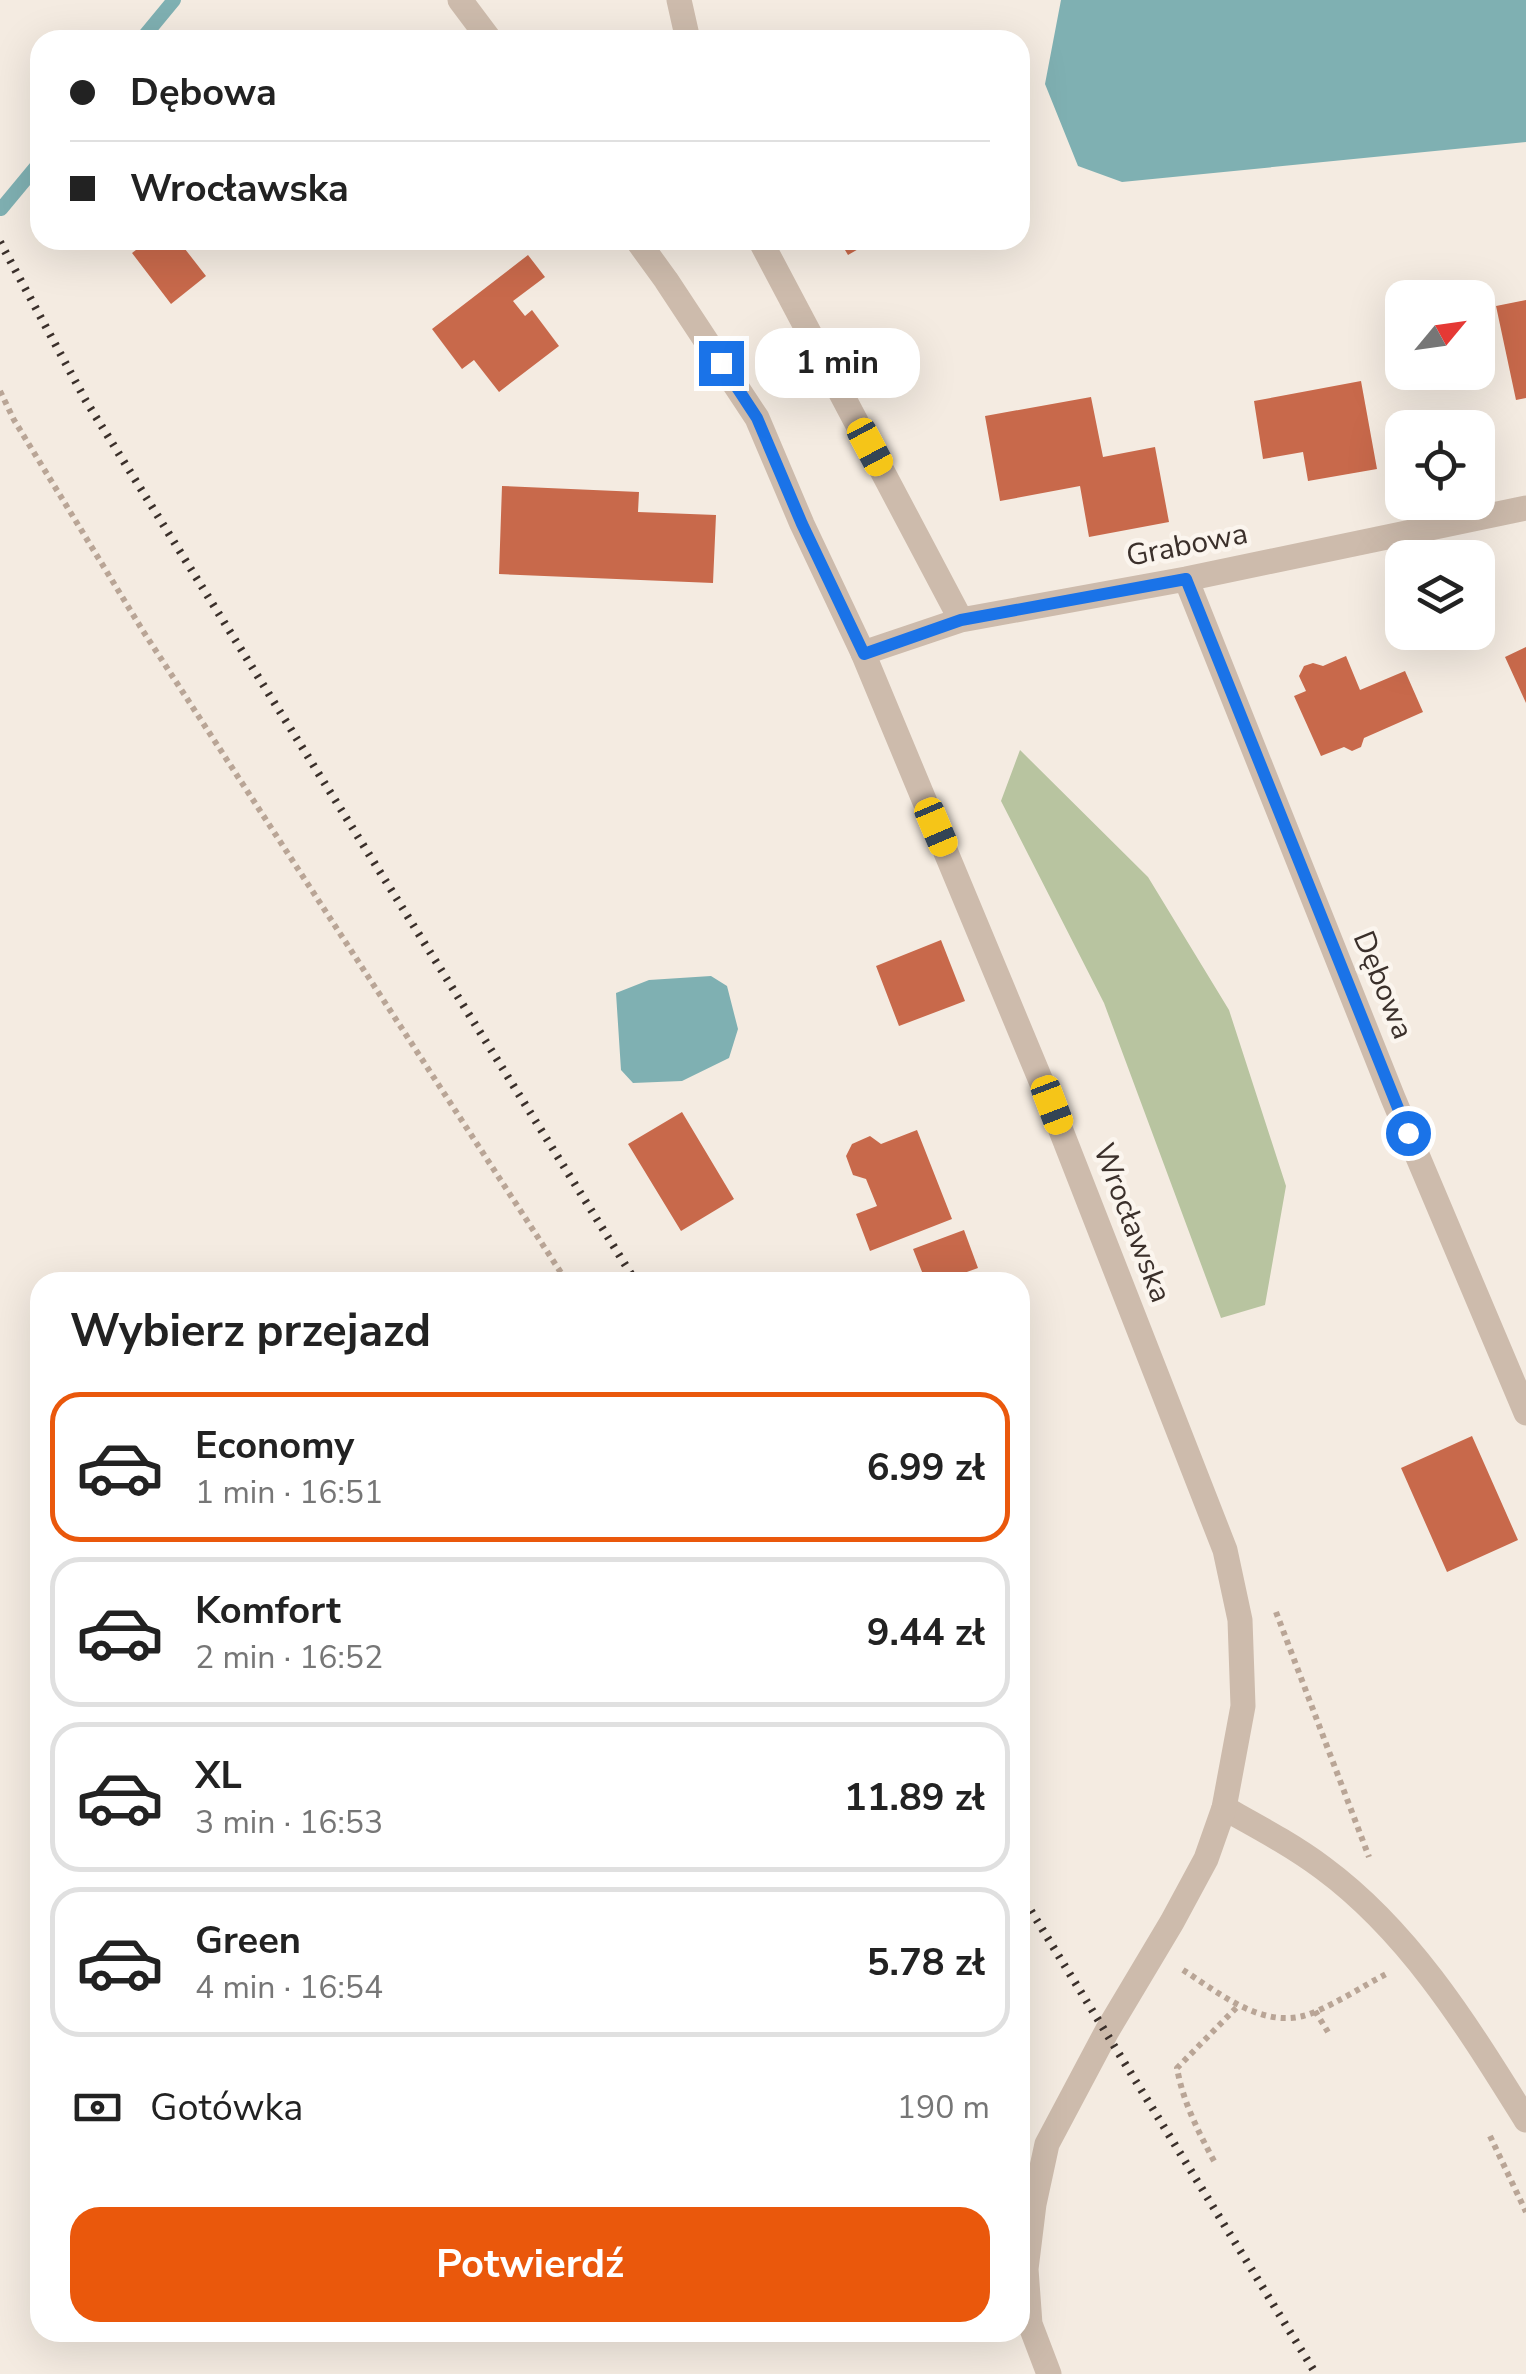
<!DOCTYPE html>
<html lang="pl">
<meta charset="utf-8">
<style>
body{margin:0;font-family:"Nunito Sans",sans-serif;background:#f2f2f2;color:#222;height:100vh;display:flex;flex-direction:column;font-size:38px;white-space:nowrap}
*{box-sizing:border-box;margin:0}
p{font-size:32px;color:#767676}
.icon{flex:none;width:55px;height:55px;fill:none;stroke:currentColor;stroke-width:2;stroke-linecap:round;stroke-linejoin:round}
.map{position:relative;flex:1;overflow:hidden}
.panel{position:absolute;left:30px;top:1272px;width:1000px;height:1070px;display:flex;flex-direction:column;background:#fff;border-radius:30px;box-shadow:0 10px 40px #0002}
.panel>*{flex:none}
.banner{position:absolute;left:30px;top:30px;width:1000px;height:220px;border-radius:30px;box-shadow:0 10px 40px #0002;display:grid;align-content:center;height:220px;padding:0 40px;background:#fff}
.needle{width:65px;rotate:61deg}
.controls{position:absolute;left:1385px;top:280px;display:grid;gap:20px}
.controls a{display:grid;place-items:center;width:110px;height:110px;border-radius:20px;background:#fff;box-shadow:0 10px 40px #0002;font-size:50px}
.end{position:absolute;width:45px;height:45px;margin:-22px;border:12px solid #1a73e8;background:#fff;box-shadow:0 0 0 5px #fff}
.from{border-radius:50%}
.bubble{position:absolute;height:70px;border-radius:30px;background:#fff;box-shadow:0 10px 40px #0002;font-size:32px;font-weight:700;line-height:70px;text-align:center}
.car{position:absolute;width:30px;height:60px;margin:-30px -15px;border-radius:12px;box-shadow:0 0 8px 2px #0007;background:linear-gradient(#f5c518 24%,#345 0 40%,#f5c518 0 76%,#345 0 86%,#f5c518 0)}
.banner b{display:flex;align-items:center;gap:35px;height:95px;font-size:38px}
.banner b+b{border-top:2px solid #e0e0e0}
.banner i{width:25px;height:25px;background:#222}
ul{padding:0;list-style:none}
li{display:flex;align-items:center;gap:30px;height:150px;margin:0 20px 15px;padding:0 20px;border:5px solid #e0e0e0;border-radius:30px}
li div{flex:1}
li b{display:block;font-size:38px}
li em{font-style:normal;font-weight:700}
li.active{border-color:#ea580c}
li>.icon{width:90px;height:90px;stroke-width:1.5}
h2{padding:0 40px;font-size:45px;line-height:120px}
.pay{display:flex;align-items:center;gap:25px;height:110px;padding:0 40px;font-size:38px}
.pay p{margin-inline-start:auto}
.cta{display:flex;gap:20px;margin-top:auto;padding:20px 40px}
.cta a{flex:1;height:115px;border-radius:30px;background:#ea580c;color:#fff;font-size:40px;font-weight:700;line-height:115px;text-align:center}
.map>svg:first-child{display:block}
.green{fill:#b8c4a0}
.water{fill:#7fb0b2}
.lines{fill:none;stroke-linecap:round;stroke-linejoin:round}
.stream{stroke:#7fb0b2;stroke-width:14}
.building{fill:#c8694b}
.path{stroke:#b9a596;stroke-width:6;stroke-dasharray:5 5;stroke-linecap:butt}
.minor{stroke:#cdbbac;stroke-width:25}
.tertiary{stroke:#cdbbac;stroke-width:25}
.rail{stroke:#3b302b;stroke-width:8;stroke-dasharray:2.5 8;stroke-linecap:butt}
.route{stroke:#1a73e8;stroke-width:12}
.labels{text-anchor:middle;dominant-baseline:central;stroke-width:9;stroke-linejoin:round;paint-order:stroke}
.street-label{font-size:30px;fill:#3b302b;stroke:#fbf5ee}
</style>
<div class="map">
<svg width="1526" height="2374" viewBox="0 0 1526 2374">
<rect width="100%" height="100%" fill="#f4ebe1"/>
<!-- green -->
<path class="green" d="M 1020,750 L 1148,877 L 1229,1010 L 1286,1186 L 1265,1305 L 1221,1318 L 1104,1003 L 1001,801 Z"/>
<!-- water -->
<path class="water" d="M 1061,0 L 1526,0 L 1526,142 L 1122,182 L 1078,166 L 1045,84 Z
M 711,976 L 727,986 L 738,1029 L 729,1058 L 682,1081 L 633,1083 L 621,1070 L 616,993 L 649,980 Z"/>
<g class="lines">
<!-- stream -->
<path class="stream" d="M 141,40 L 174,0
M 1,209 L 40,162"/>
</g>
<!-- building -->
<path class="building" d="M 149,240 L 178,240 L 206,276 L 171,304 L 132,253 Z
M 839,240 L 874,240 L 848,255 Z
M 528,255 L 545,277 L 513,301 L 525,316 L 532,310 L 559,346 L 499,392 L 474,360 L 462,369 L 432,329 Z
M 1526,300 L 1526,398 L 1516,400 L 1496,306 Z
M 1361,381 L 1377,469 L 1308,481 L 1303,452 L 1263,459 L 1254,401 Z
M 1091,397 L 1103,457 L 1155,447 L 1169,522 L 1089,537 L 1080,486 L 1000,501 L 985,416 Z
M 502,486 L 639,492 L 638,512 L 716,515 L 713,583 L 499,574 Z
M 1526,647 L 1526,703 L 1505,657 Z
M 1346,656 L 1360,690 L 1405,671 L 1423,712 L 1364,738 L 1361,747 L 1352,751 L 1344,747 L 1321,756 L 1294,696 L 1306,691 L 1299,676 L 1304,666 L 1313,663 L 1323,666 Z
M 941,940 L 965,1001 L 899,1026 L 876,966 Z
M 682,1112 L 734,1199 L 681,1231 L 628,1144 Z
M 917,1130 L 952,1219 L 870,1251 L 856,1214 L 877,1206 L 866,1179 L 853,1175 L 846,1156 L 852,1144 L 870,1136 L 881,1144 Z
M 964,1230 L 978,1268 L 939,1282 L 926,1282 L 913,1249 Z
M 1472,1436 L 1518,1540 L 1447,1572 L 1401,1468 Z"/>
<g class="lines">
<!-- path -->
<path class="path" d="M 0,391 L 14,420 L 143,631 L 567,1282
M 1276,1612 L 1369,1857
M 1183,1970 C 1218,1992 1259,2027 1303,2016 C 1324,2011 1365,1985 1386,1974 L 1387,1975
M 1315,2011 L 1328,2032
M 1490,2136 L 1526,2212
M 1214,2161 C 1198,2131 1183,2102 1177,2068 L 1238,2006"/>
<!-- minor -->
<path class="minor" d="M 679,0 L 688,40
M 760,240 L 961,620
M 1186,579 L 1393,1098 L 1526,1413
M 863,653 L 961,620 L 1186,579 L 1526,508
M 1224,1808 C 1258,1827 1292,1845 1323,1868 C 1411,1933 1469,2029 1526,2120"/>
<!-- tertiary -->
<path class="tertiary" d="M 460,0 L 490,40
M 637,240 L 666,280 L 757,418 L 802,524 L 863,653 L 1051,1105 L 1225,1550 L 1240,1620 L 1243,1706 L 1224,1808 L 1206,1859 L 1172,1922 L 1107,2031 L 1047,2144 L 1034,2204 L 1026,2269 L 1030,2324 L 1049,2374"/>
<!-- rail -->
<path class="rail" d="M 0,242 L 86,401 L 636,1282
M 1020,1893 L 1316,2374"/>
</g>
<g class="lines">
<!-- route -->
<path class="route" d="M 721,363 L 757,418 L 802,524 L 864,654 L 961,620 L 1186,579 L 1408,1133"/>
</g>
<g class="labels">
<!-- street labels -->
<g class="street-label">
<text transform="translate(1187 545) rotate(-11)">Grabowa</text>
<text transform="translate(1383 985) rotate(68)">Dębowa</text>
<text transform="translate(1132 1223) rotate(69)">Wrocławska</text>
</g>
</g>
</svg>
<div class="controls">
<a><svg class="needle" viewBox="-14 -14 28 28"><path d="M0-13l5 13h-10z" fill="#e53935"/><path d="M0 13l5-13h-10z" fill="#767676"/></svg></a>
<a><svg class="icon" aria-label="locate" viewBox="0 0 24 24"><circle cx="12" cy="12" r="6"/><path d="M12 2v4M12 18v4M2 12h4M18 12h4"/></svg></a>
<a><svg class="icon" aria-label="layers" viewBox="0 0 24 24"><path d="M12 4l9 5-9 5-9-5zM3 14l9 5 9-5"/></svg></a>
</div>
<i class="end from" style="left:1408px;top:1133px"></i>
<i class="end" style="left:721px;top:363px"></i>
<div class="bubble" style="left:755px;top:328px;width:165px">1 min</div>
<i class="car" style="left:870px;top:447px;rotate:152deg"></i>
<i class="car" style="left:936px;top:827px;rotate:157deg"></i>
<i class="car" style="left:1052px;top:1105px;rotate:159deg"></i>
<div class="banner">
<b><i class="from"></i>Dębowa</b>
<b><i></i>Wrocławska</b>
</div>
<section class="panel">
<h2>Wybierz przejazd</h2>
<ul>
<li class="active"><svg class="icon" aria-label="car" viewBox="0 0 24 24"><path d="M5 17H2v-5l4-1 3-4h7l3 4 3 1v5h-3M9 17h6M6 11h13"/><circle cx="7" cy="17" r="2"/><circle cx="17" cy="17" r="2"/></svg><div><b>Economy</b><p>1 min · 16:51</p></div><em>6.99 zł</em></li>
<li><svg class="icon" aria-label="car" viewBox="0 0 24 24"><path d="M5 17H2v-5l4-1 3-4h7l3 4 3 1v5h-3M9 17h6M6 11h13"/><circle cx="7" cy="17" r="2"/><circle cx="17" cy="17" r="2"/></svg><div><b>Komfort</b><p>2 min · 16:52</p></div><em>9.44 zł</em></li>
<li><svg class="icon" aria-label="car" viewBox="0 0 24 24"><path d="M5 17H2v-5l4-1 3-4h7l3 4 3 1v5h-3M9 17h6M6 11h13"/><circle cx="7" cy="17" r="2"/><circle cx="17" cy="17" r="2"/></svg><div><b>XL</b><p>3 min · 16:53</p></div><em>11.89 zł</em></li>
<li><svg class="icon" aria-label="car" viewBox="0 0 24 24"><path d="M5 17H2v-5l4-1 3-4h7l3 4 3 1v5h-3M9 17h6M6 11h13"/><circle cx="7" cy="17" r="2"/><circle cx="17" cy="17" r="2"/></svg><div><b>Green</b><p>4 min · 16:54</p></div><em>5.78 zł</em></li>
</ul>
<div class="pay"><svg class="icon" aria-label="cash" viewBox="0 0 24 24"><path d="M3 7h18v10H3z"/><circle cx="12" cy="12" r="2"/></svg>Gotówka<p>190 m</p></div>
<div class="cta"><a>Potwierdź</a></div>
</section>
</div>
